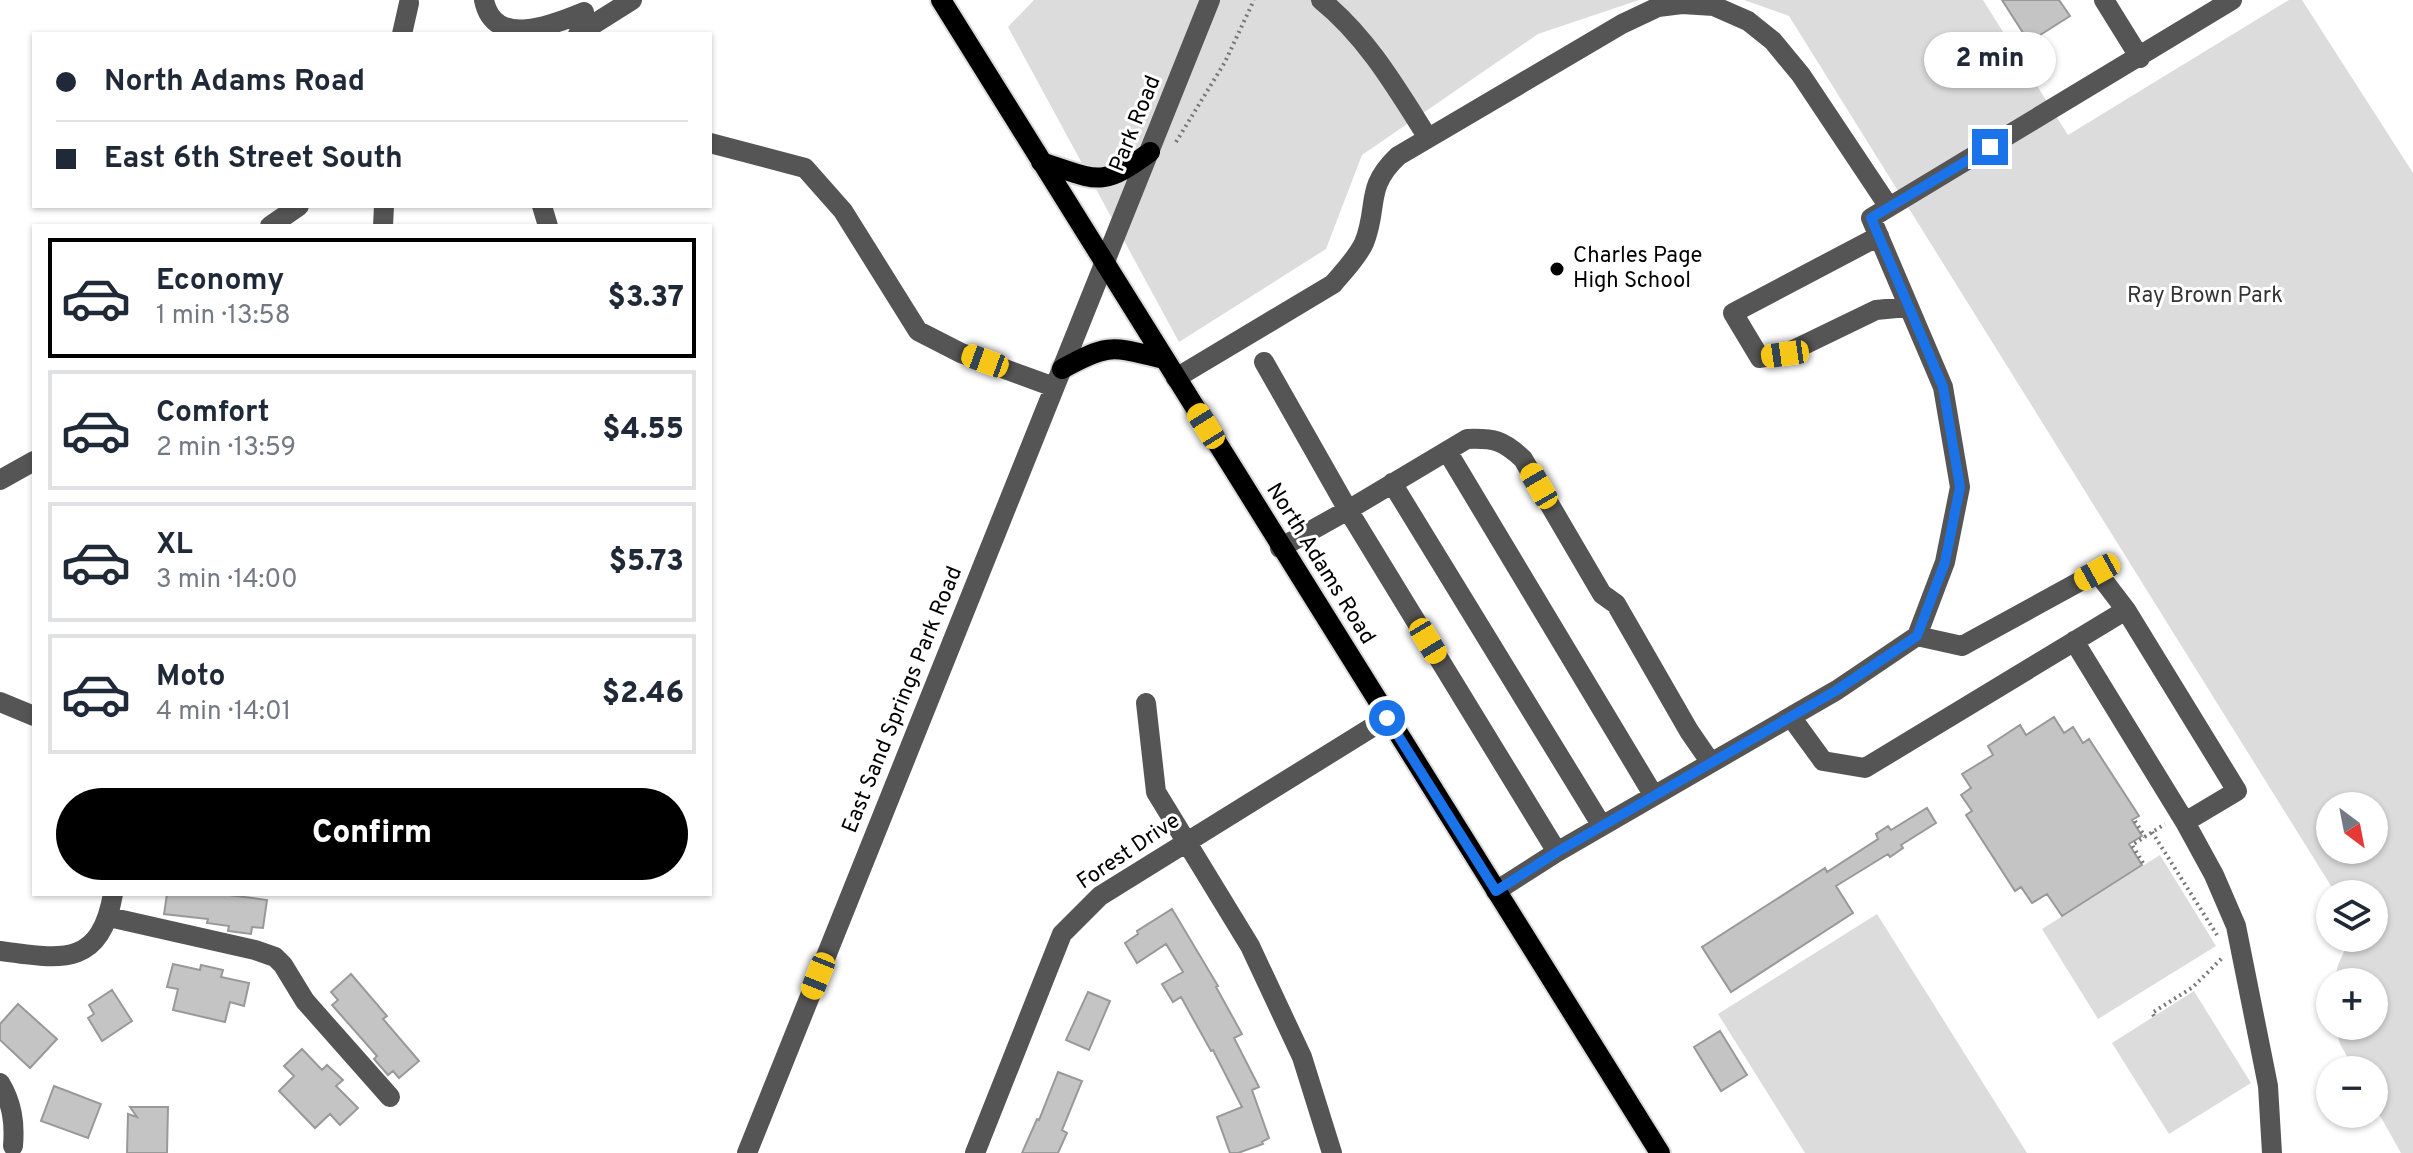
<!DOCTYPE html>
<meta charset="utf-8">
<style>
body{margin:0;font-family:Overpass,sans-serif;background:#f2f2f3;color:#1f2937;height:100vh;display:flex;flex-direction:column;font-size:30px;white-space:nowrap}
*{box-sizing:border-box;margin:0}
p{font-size:26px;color:#747a83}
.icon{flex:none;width:44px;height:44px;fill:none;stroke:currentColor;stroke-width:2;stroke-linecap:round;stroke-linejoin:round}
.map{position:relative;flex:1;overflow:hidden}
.drawer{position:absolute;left:32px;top:224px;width:680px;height:672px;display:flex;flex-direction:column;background:#fff;border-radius:0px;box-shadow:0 2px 6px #0004}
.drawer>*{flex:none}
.banner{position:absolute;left:32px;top:32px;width:680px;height:176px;border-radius:0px;box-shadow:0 2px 6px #0004;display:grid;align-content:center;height:176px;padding:0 24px;background:#fff}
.needle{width:52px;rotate:148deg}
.controls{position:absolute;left:2316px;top:792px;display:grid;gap:16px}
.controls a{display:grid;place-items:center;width:72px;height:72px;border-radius:50%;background:#fff;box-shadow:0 2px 6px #0004;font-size:40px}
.end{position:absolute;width:36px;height:36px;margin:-18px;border:10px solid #1a73e8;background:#fff;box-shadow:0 0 0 4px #fff}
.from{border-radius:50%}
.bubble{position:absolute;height:56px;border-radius:28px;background:#fff;box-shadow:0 2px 6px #0004;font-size:26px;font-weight:800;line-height:56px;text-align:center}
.car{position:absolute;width:24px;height:48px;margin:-24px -12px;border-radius:10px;box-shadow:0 0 6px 2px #0007;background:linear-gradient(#f5c518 24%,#345 0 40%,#f5c518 0 76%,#345 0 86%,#f5c518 0)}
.banner b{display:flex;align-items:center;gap:28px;height:76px;font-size:30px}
.banner b+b{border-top:2px solid #e0e1e3}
.banner i{width:20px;height:20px;background:#1f2937}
ul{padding:14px 0 0;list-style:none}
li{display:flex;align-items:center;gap:24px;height:120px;margin:0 16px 12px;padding:0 8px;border:4px solid #e0e1e3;border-radius:0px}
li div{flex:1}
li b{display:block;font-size:30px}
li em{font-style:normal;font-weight:800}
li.current{border-color:#000}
li>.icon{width:72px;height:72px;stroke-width:1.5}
.action{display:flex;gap:16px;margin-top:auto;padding:16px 24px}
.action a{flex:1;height:92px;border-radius:48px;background:#000;color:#fff;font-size:32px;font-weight:800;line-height:92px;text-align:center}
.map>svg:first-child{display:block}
.green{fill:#dcdcdc;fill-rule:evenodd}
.building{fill:#c4c4c4;stroke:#999;stroke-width:2}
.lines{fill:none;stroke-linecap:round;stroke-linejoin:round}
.major-casing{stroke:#dbdbdb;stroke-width:24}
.path{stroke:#777;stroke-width:4;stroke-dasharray:2 4;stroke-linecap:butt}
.minor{stroke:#555;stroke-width:20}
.major{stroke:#000;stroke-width:20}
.route{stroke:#1a73e8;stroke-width:10}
.poi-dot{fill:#000;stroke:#fff;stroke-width:3}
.labels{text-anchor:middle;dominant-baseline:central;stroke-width:6;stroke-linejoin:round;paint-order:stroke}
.street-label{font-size:22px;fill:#000;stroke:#fff}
.poi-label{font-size:22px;fill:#000;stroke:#fff;text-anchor:start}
.park-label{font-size:22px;fill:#333;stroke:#fff}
</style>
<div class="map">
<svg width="2413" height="1153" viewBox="0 0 2413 1153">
<rect width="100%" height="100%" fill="#fff"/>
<!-- green -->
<path class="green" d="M 1034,0 L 1639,0 L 1538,34 L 1362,155 L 1326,249 L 1179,342 L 1008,27 Z
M 1744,0 L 1983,0 L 2068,135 L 2289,0 L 2302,0 L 2413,173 L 2413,1153 L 2401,1153 L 2374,1105 L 2374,1070 L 2355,1070 L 2340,1044 L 2335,1026 L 2374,1026 L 2374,982 L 2334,982 L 2338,965 L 2350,938 L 2374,938 L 2374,906 L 2376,903 L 2374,902 L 2374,894 L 2336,894 L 1789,16 ZM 2330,806 L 2374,806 L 2374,850 L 2330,850 Z
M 2160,855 L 2216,946 L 2098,1019 L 2042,929 Z
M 1877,914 L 2027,1153 L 1805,1153 L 1718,1014 Z
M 2194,991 L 2251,1083 L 2169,1134 L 2112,1043 Z"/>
<!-- building -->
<path class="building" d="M 2002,0 L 2059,0 L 2070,16 L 2029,42 Z
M 2054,717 L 2064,733 L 2073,727 L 2083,743 L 2089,739 L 2139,816 L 2132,820 L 2142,836 L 2129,844 L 2142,865 L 2062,916 L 2047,894 L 2032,903 L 2021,887 L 2015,891 L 1966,815 L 1972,811 L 1961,795 L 1971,788 L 1962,774 L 1993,755 L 1988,746 L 2020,725 L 2026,735 Z
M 1927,808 L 1936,823 L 1901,845 L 1903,848 L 1890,857 L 1888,854 L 1836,886 L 1853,913 L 1731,992 L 1702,947 L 1825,868 L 1827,872 L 1878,839 L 1876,834 L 1888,826 L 1891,830 Z
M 167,894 L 221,894 L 267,900 L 263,928 L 252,927 L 251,934 L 236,932 L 228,931 L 229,926 L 207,923 L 208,919 L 164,914 Z
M 1172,909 L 1218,986 L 1216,987 L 1242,1034 L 1234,1038 L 1259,1087 L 1252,1090 L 1269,1138 L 1262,1142 L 1263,1144 L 1238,1153 L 1230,1153 L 1217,1117 L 1242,1107 L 1213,1050 L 1211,1051 L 1181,997 L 1173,1002 L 1162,984 L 1183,972 L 1166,944 L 1137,963 L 1125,943 L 1138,934 L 1137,931 Z
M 173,964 L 200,970 L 201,965 L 223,970 L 221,977 L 249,983 L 244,1006 L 230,1002 L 225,1022 L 173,1010 L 178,989 L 167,987 Z
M 351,974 L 387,1016 L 383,1019 L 419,1061 L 399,1078 L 393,1071 L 388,1075 L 374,1059 L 377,1056 L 332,1005 L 338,1000 L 331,992 Z
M 112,990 L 132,1021 L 102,1041 L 88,1018 L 94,1014 L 89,1005 Z
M 1088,992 L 1110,1001 L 1089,1050 L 1066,1040 Z
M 18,1004 L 57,1039 L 30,1068 L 0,1040 L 0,1024 Z
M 1720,1031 L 1747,1075 L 1721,1091 L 1694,1047 Z
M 302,1049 L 322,1070 L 327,1065 L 343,1080 L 336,1086 L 358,1108 L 340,1125 L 330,1114 L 315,1128 L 279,1091 L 294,1076 L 284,1066 Z
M 1058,1072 L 1082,1081 L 1062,1130 L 1067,1133 L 1058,1153 L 1022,1153 L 1037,1119 L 1039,1120 Z
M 54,1086 L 101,1104 L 88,1138 L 41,1121 Z
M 130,1107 L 168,1107 L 167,1153 L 127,1153 L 128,1114 L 137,1117 Z"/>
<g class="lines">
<!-- major casing -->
<g class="major-casing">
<path id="major" d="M 941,0 L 1660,1153
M 1041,162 C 1098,180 1100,189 1150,152
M 1062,369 C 1110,342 1113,347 1164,359"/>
</g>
<!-- path -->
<path class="path" d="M 1176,142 L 1225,62 L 1254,0
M 2135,821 L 2145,837
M 2152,832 L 2217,935
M 2143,863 L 2132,845 L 2165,824
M 2154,1016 L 2152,1013 L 2193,987 L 2222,958"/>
<!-- minor -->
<path class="minor" d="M 484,0 C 494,50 555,24 584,12
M 1321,0 C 1367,37 1397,89 1428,138
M 2104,0 L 2140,58
M 402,34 L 409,3
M 578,34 L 632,0
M 710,143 L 805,168 L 843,211 L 918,331 L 961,353 L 1054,387
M 542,206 L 548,226
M 270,226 L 299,206
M 383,226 L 384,206
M 1879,236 L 1733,313 L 1760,358 L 1785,354 L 1876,310 L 1907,307
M 1264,362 L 1348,510 L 1280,548
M 1176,378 L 1333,284 C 1344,271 1357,258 1364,243 C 1379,206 1364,188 1398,156 L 1622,24 L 1658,7 L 1682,4 L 1714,6 L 1748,21 L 1773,41 L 1801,75 L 1889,207
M 1447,451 L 1654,796
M 0,480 L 34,461
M 1392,483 L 1602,826
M 2074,641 L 2185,822 L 2237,791 L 2126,610
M 0,702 L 34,716
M 1146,703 L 1156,792 L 1250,946 L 1302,1057 L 1332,1153
M 1791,717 L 1823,761 L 1865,768 L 2126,610 L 2097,572 L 1962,646 L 1917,636
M 2185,822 L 2214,875 L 2236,926 L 2268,1086 L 2272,1153
M 1557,852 L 1348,510 L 1467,439 C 1494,438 1503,440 1523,459 L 1602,594 L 1616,604 L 1689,731 L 1711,763
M 1496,891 L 1557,852 L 1837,690 L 1917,636 L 1945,562 L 1960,487 L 1943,387 L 1871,218 L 2232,0
M 109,917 L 255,950 L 275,957 L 283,965 L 305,1001 L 390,1097
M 0,951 C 61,959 100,968 113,894
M 0,1083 C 12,1103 15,1122 13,1146
M 747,1153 L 1210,0
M 975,1153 L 1062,934 L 1100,896 L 1387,718"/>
<!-- major -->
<use href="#major" class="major"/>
</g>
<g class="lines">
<!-- route -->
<path class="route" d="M 1387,718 L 1496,891 L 1557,852 L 1837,690 L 1917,636 L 1945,562 L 1960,487 L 1943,387 L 1871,218 L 1990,147"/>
</g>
<!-- markers -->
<circle class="poi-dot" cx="1557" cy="269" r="8"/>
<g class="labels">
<!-- street labels -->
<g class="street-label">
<text transform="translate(1136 124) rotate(-68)">Park Road</text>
<text transform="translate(1320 564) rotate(58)">North Adams Road</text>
<text transform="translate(903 700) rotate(-68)">East Sand Springs Park Road</text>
<text transform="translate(1129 852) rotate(-34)">Forest Drive</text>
</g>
<!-- poi labels -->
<g class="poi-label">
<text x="1573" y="256">Charles Page<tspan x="1573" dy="25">High School</tspan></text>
</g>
<!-- park labels -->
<g class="park-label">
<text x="2205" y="296">Ray Brown Park</text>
</g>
</g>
</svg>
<div class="controls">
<a><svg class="needle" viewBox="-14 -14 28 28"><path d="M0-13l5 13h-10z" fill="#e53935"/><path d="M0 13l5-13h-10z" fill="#747a83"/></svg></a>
<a><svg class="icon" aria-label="layers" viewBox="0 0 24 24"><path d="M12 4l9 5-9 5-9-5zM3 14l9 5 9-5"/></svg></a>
<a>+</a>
<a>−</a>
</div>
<i class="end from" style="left:1387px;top:718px"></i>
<i class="end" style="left:1990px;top:147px"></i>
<div class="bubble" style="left:1924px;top:32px;width:132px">2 min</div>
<i class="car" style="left:1785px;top:354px;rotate:262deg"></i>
<i class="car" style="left:985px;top:361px;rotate:290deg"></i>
<i class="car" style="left:1206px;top:426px;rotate:328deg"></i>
<i class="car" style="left:1539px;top:486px;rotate:330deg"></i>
<i class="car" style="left:2097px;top:572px;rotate:241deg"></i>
<i class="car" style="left:1428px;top:641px;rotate:149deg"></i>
<i class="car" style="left:818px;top:976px;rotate:202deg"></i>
<div class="banner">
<b><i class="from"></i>North Adams Road</b>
<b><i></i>East 6th Street South</b>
</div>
<section class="drawer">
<ul>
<li class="current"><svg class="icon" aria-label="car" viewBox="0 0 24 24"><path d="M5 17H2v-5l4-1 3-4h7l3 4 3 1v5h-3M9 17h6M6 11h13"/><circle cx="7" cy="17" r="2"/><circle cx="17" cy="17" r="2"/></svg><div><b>Economy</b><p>1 min · 13:58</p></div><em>$3.37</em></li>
<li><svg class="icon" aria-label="car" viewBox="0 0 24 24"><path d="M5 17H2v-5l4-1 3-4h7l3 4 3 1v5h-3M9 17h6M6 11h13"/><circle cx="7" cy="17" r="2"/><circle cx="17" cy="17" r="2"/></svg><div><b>Comfort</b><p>2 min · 13:59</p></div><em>$4.55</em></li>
<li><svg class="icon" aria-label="car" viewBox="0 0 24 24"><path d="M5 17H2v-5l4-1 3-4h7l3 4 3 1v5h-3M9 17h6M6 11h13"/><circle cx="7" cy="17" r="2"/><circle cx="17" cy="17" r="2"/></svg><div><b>XL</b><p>3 min · 14:00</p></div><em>$5.73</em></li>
<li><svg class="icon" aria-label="car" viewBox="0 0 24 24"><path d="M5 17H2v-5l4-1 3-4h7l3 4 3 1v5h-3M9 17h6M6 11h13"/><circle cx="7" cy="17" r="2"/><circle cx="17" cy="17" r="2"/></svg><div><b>Moto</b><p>4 min · 14:01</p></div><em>$2.46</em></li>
</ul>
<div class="action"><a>Confirm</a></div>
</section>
</div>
